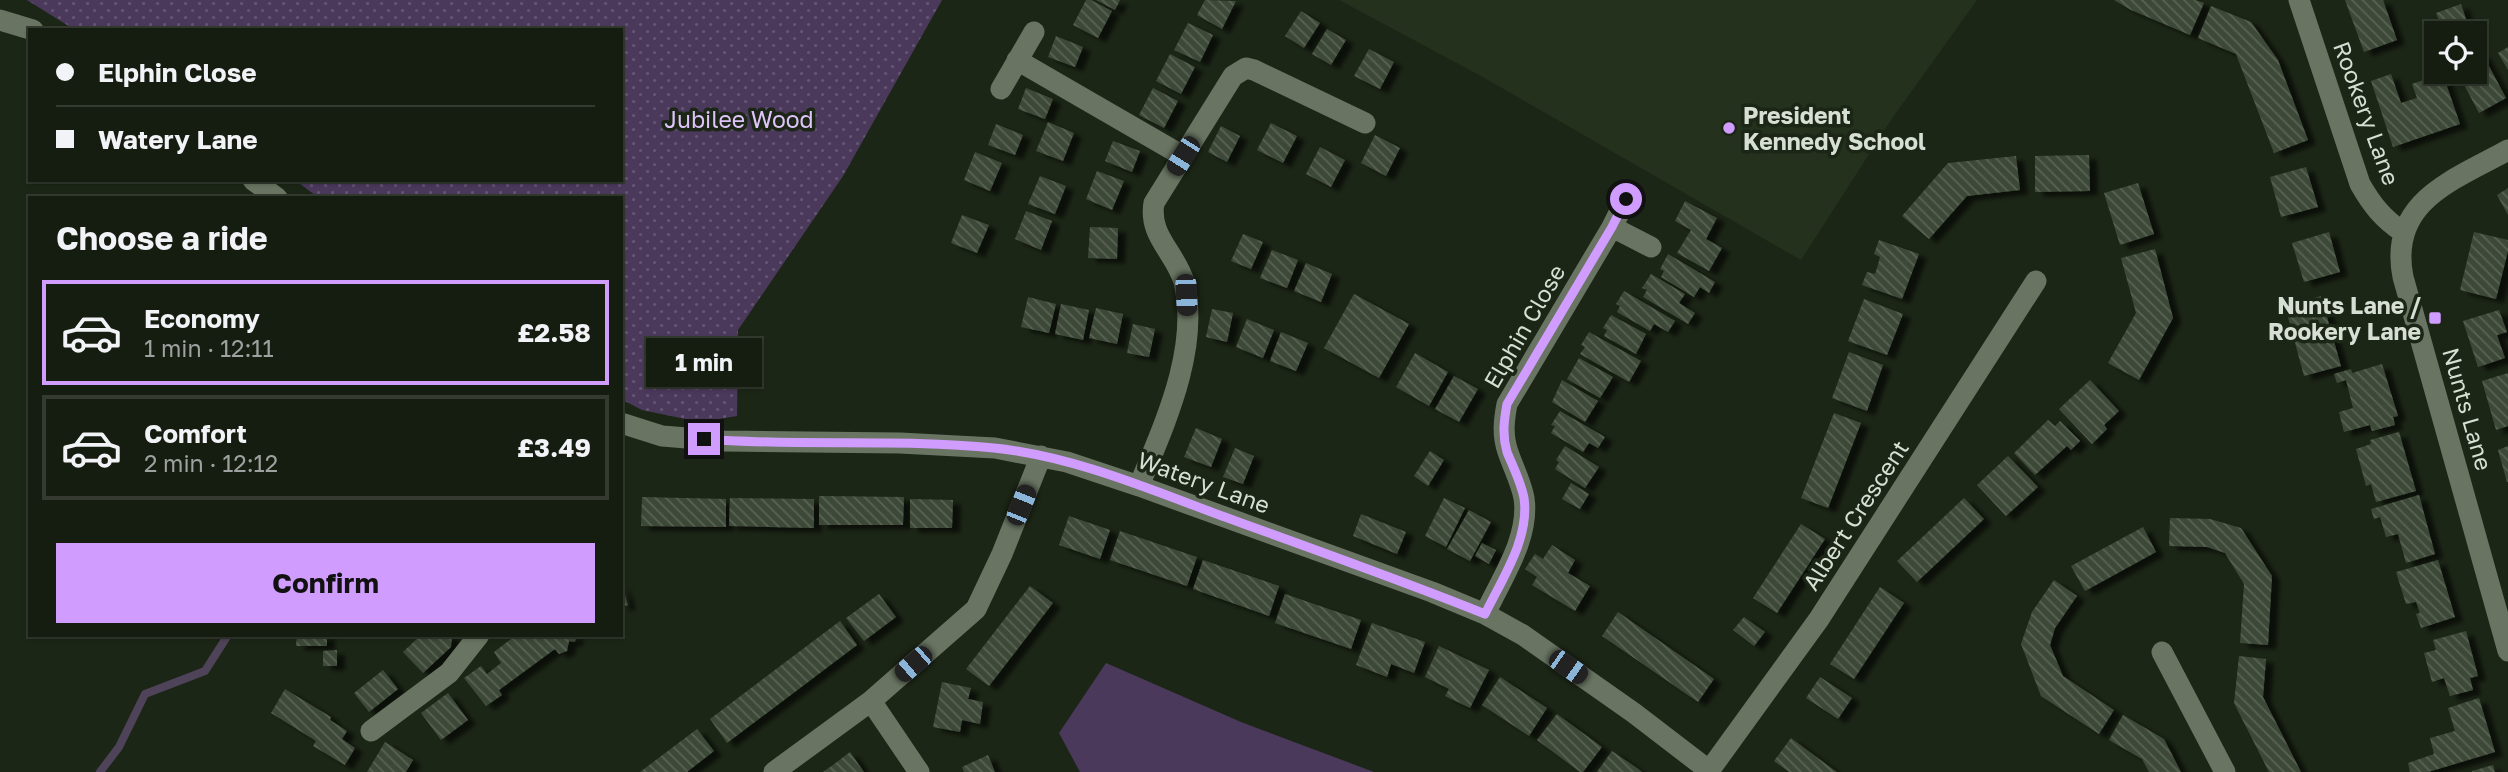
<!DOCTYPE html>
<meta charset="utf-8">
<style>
body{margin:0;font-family:"Golos Text",sans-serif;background:#1e2519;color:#f1f3f6;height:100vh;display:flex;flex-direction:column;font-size:26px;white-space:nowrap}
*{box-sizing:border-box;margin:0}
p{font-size:23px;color:#9da19f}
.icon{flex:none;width:38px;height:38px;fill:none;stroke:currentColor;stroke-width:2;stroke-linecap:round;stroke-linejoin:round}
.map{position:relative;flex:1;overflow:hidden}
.panel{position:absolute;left:28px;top:196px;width:595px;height:441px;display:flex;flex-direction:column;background:#151c10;border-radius:0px;box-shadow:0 2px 5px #0004,0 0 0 2px #343a30}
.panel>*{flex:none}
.guide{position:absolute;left:28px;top:28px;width:595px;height:154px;border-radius:0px;box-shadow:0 2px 5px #0004,0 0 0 2px #343a30;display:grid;align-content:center;height:154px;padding:0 28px;background:#151c10}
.fabs{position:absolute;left:2424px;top:21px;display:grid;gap:14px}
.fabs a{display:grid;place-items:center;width:63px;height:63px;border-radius:0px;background:#151c10;box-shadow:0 2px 5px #0004,0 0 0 2px #343a30;font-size:35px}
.end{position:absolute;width:32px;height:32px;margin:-16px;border:9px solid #d09dff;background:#111;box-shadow:0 0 0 4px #111}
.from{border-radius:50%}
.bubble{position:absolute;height:49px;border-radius:0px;background:#151c10;box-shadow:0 2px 5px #0004,0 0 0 2px #343a30;font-size:23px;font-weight:700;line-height:49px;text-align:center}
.car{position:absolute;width:21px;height:42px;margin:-21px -10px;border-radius:9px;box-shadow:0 0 5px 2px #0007;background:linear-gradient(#222 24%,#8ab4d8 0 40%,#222 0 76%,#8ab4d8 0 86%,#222 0)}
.guide b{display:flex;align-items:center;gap:24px;height:66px;font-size:26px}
.guide b+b{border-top:2px solid #343a30}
.guide i{width:18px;height:18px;background:#f1f3f6}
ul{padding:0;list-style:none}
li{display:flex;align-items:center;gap:21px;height:105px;margin:0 14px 10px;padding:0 14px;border:4px solid #343a30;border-radius:0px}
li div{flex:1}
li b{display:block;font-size:26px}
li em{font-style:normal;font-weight:700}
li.active{border-color:#d09dff}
li>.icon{width:63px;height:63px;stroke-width:1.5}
h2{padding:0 28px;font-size:32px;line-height:84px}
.cta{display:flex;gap:14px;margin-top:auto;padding:14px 28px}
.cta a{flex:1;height:80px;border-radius:0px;background:#d09dff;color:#111;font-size:28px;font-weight:700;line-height:80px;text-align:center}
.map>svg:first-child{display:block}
.built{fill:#24311c}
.green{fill:#4b395c}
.park{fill:url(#park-dots)}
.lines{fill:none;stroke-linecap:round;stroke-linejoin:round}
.stream{stroke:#4f4359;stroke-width:8}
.building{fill:url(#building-back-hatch);filter:url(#shadow)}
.street{stroke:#697562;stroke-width:21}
.route{stroke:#d09dff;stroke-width:9}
.poi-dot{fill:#d09dff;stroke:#1c2616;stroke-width:2.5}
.labels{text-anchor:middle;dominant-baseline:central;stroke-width:7;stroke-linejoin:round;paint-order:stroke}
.street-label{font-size:23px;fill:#d7ded3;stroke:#1c2616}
.poi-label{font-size:23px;font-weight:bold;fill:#d7ded3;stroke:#1c2616;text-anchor:start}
.park-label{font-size:23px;fill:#dec4f9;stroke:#1c2616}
</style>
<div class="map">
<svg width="2508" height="772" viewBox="0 0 2508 772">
<defs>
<pattern id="park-dots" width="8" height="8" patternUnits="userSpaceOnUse" patternTransform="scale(1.75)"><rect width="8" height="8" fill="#4b395c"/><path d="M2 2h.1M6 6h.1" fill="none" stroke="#645572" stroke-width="1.8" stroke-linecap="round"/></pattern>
<pattern id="building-back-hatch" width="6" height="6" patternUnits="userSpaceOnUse" patternTransform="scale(1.75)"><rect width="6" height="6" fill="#3e4938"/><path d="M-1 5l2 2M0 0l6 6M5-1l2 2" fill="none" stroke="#596354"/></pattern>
<filter id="shadow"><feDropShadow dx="8" dy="4.5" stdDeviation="2" flood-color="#0009"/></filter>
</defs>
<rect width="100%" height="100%" fill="#1c2616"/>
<!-- built -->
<path class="built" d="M 1339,0 L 1977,0 L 1891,120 L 1801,260 L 1481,76 Z"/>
<!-- green -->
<path class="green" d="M 1106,663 L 1241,722 L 1374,772 L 1080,772 L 1059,733 Z"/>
<!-- park -->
<path class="park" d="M 27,0 L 942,0 L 843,176 L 738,330 L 737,416 L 700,422 L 642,410 L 621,399 L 621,198 L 319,198 L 295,180 L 621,180 L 621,30 L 75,30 Z"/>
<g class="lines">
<!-- stream -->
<path class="stream" d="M 100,772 L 119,747 L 145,694 L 205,671 L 228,635"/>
</g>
<!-- building -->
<path class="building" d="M 1086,0 L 1091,0 L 1112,11 L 1098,38 L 1073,25 Z
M 1096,0 L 1120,0 L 1115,10 Z
M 1205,0 L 1236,1 L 1222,29 L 1197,15 Z
M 2114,0 L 2195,0 L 2204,3 L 2190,35 L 2131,10 Z
M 2345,0 L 2383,0 L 2397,40 L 2364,52 Z
M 2461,4 L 2466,19 L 2442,28 L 2436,13 Z
M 2211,6 L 2251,22 L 2278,60 L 2308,140 L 2274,153 L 2236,54 L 2198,38 Z
M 1301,11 L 1320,23 L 1304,48 L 1285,36 Z
M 1188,23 L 1213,35 L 1200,62 L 1174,50 Z
M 1327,29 L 1346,40 L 1331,65 L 1312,54 Z
M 2436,35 L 2436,61 L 2427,38 Z
M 1056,36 L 1083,47 L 1075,67 L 1048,57 Z
M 2508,47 L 2508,70 L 2498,53 Z
M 1369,49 L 1394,62 L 1380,89 L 1354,76 Z
M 2482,53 L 2506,98 L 2479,113 L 2461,79 L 2474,72 L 2474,57 Z
M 1170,54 L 1195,67 L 1181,94 L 1156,81 Z
M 2436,70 L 2436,72 L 2442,72 L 2460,124 L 2393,147 L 2371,81 L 2391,74 L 2401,103 L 2417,98 L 2412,84 L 2424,80 L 2422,75 Z
M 1026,88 L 1053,99 L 1045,119 L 1018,109 Z
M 1153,88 L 1178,101 L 1164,128 L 1139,115 Z
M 1048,122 L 1074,133 L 1063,161 L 1036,151 Z
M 1271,123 L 1297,136 L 1283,163 L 1257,150 Z
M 996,124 L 1023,135 L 1015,155 L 988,145 Z
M 1221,126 L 1240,136 L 1227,162 L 1208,152 Z
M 1375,135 L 1400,148 L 1386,176 L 1361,163 Z
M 1113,141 L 1140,151 L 1132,172 L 1105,161 Z
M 1320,147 L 1345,160 L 1331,187 L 1306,174 Z
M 975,152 L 1002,163 L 990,191 L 964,180 Z
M 2089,155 L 2090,191 L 2035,192 L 2035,156 Z
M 2016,156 L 2020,190 L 1967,196 L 1929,239 L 1902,216 L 1948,163 Z
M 2306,167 L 2318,207 L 2281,217 L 2270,177 Z
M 1097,171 L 1124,181 L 1112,210 L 1086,199 Z
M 1040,176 L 1066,186 L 1055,214 L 1028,204 Z
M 2138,183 L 2154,234 L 2120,245 L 2104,193 Z
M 2508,188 L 2508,215 L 2497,195 Z
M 1685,201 L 1717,218 L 1706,239 L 1722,248 L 1709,271 L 1677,253 L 1691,230 L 1675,221 Z
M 1026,211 L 1052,221 L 1041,250 L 1015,239 Z
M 962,215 L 989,225 L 977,253 L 951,243 Z
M 1090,227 L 1118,228 L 1117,259 L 1088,258 Z
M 2329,232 L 2340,272 L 2304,282 L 2292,243 Z
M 2474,232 L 2508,240 L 2508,251 L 2496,299 L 2460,290 Z
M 1243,234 L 1263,242 L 1251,269 L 1231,261 Z
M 1879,240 L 1919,254 L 1902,299 L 1862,285 L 1867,272 L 1875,274 L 1877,268 L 1880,257 L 1874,254 Z
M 2155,249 L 2173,318 L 2139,380 L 2108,363 L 2136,313 L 2121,258 Z
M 1272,250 L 1298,260 L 1287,288 L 1260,278 Z
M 1668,254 L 1715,282 L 1709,293 L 1700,287 L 1694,297 L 1661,277 L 1664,271 L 1660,269 Z
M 1306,263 L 1332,274 L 1321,302 L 1294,291 Z
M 1651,274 L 1685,294 L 1679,303 L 1695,313 L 1688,324 L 1643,297 L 1647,290 L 1642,288 Z
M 1624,291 L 1675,321 L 1668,332 L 1654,324 L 1650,331 L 1617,312 L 1620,306 L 1616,304 Z
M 1354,294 L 1409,324 L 1379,378 L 1324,348 Z
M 2321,296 L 2341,366 L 2304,376 L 2285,306 Z
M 1028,297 L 1056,304 L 1049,333 L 1021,327 Z
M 1864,299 L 1903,314 L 1887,355 L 1848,341 Z
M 1061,304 L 1089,310 L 1083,340 L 1055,334 Z
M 1096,308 L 1123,314 L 1117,344 L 1089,338 Z
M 1212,309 L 1233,313 L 1227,342 L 1206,337 Z
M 2499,310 L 2507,332 L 2497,335 L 2505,358 L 2478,367 L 2463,321 Z
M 1611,315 L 1646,334 L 1636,354 L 1604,336 L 1607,330 L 1603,328 Z
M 1247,319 L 1274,330 L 1263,358 L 1236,347 Z
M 1133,324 L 1155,329 L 1149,357 L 1127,353 Z
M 1281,332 L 1308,343 L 1296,371 L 1270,361 Z
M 1589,332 L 1641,361 L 1629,382 L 1580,354 L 1585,347 L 1581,345 Z
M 1849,352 L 1883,365 L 1867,411 L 1832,398 Z
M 1415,353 L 1448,372 L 1429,406 L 1396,387 Z
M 1579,358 L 1613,377 L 1600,398 L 1567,379 Z
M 2382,364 L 2398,416 L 2393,417 L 2395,425 L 2372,431 L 2370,425 L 2344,432 L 2339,412 L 2353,408 L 2346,380 L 2337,383 L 2334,374 L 2351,369 L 2352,373 Z
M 2508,373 L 2508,426 L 2496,430 L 2482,381 Z
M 1454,376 L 1478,389 L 1459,422 L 1435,409 Z
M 1562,380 L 1598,401 L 1585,422 L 1552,402 Z
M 2090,380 L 2119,411 L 2104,425 L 2107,429 L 2092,444 L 2059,409 Z
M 1560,411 L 1605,437 L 1598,448 L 1589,443 L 1583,452 L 1551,433 L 1555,426 L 1551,425 Z
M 1834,413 L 1861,423 L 1828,508 L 1801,498 Z
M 2048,420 L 2055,426 L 2060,421 L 2080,441 L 2071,450 L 2067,446 L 2035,475 L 2014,453 Z
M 1196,428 L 1222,439 L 1211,467 L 1184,457 Z
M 2399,432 L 2416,491 L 2376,502 L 2371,484 L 2366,486 L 2356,449 L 2371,444 L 2370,440 Z
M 1565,446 L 1599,467 L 1585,488 L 1555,469 L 1559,462 L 1556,460 Z
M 2508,446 L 2508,482 L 2507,482 L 2498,450 Z
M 1235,448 L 1254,456 L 1243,484 L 1223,477 Z
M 1430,451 L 1444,460 L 1428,486 L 1414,476 Z
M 2008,456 L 2038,487 L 2006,516 L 1977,485 Z
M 1571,483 L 1589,494 L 1580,509 L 1562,499 Z
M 2419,495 L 2435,554 L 2406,563 L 2398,534 L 2386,537 L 2380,517 L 2374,519 L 2371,509 Z
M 819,496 L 904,497 L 903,525 L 819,525 Z
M 642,497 L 726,499 L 726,527 L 641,526 Z
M 730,498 L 814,499 L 814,528 L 729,526 Z
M 1444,498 L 1465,508 L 1446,547 L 1425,536 Z
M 1964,498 L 1984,519 L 1917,582 L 1897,561 Z
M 910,499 L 953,500 L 952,528 L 910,528 Z
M 1469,510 L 1491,522 L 1470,561 L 1447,549 Z
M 1361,514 L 1406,532 L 1397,554 L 1353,536 Z
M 1069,516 L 1110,530 L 1100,559 L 1059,545 Z
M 2170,518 L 2210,519 L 2241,528 L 2272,576 L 2268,645 L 2240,643 L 2244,584 L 2225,553 L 2207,547 L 2169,546 Z
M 1801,524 L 1825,539 L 1777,613 L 1753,598 Z
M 2143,527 L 2156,552 L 2085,591 L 2071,566 Z
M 1120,531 L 1197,557 L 1187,586 L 1110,560 Z
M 1482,543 L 1496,550 L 1489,564 L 1475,556 Z
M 1552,545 L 1575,560 L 1568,573 L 1590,586 L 1575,611 L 1532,585 L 1537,577 L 1525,569 L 1535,554 L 1543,559 Z
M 1203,560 L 1279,586 L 1269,616 L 1193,589 Z
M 2438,560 L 2455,617 L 2421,628 L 2416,614 L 2420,613 L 2416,602 L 2406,604 L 2396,572 Z
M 2054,580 L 2077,596 L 2055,628 L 2050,645 L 2063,676 L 2114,710 L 2099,734 L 2041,696 L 2021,644 L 2032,612 Z
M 621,582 L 628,605 L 621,607 Z
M 1030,586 L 1053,603 L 989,686 L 966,669 Z
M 1880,587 L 1904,603 L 1854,679 L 1830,664 Z
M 879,594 L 896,617 L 864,641 L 846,618 Z
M 1285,594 L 1361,620 L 1351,649 L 1275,623 Z
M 1618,612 L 1714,679 L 1698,702 L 1602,636 Z
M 1744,617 L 1765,632 L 1754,646 L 1733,630 Z
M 840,621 L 857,645 L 727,743 L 710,719 Z
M 1372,623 L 1425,642 L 1414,673 L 1391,664 L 1387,677 L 1356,665 Z
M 2466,631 L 2478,676 L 2470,678 L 2473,690 L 2450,696 L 2444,678 L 2432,682 L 2424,653 L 2436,650 L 2433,640 Z
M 297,635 L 327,635 L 327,646 L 296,646 Z
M 421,635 L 452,635 L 451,647 L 423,673 L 403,652 Z
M 516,635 L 576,635 L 575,642 L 569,641 L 567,651 L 559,654 L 555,649 L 499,690 L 502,695 L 486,706 L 464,678 L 481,666 L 487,674 L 501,663 L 494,652 Z
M 1439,646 L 1489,670 L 1470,708 L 1445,696 L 1449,689 L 1425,677 Z
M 337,650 L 337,666 L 323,666 L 323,651 Z
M 2239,656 L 2266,659 L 2263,697 L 2301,772 L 2269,772 L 2234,703 Z
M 383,670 L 398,689 L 369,712 L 354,693 Z
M 1500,677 L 1547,708 L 1529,736 L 1482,705 Z
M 1820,677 L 1852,698 L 1838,719 L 1806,698 Z
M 942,682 L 971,688 L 968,699 L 983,702 L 980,724 L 962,720 L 960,732 L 933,727 Z
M 285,689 L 331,717 L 330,720 L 347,731 L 342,739 L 355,748 L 345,765 L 313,746 L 316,741 L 271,713 Z
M 448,693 L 468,720 L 441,740 L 421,713 Z
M 2479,698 L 2495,752 L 2428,772 L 2410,772 L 2408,763 L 2434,754 L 2430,738 L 2455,731 L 2448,708 Z
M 1557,714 L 1602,747 L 1583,772 L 1580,772 L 1537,740 Z
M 2123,715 L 2164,739 L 2181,772 L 2149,772 L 2142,759 L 2109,740 Z
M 697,729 L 714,751 L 687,772 L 640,772 Z
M 1791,738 L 1830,767 L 1837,772 L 1789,772 L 1774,761 Z
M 385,742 L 413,760 L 406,772 L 367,772 Z
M 1612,751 L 1637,768 L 1642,772 L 1597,772 Z
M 850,752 L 864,772 L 823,772 L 833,765 Z
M 988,755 L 995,772 L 964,772 L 962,767 Z
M 2493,765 L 2495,772 L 2472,772 L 2472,771 Z"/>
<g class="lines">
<!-- street -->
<path class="street" d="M 2299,0 L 2360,184 C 2372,205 2383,219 2403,232
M 0,20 L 33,30
M 1017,60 L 1183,156
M 1001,89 L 1034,32
M 2508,150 C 2454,180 2388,201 2403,277 L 2508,651
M 253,180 L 277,198
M 1612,227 L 1651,247
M 621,423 L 662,436 L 724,441 L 900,443 L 995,448 L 1067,462 L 1139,486 L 1432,592 L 1485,614 L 1523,635 L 1634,713 L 1711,772
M 1139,486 C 1164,425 1200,349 1184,282 C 1176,253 1148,236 1154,203 L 1233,76 L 1246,68 L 1254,70 L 1365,123
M 1485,614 C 1501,579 1530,538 1524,498 C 1521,482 1513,467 1508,452 C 1502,435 1504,420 1507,404 L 1612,227 L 1626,199
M 2162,652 L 2225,772
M 871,701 L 919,772
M 371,731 L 449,673 L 479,635
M 1709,771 L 1819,619 L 2036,281
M 774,772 L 871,701 L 976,609 L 1002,554 L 1041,456"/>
</g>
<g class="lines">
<!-- route -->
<path class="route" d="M 704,439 C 800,447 898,438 994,448 C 1073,456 1149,489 1222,516 C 1310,548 1398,579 1485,614 C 1502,579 1530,538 1524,498 C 1521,482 1513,467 1507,452 C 1502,435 1504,420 1507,404 L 1612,227 L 1626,199"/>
</g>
<!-- markers -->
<g class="poi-dot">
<circle cx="1729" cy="128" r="7"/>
<rect x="2428" y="311" width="14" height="14" rx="3.5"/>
</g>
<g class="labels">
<!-- street labels -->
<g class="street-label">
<text transform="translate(2367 113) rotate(70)">Rookery Lane</text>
<text transform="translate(1524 326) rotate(-60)">Elphin Close</text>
<text transform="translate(2468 409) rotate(74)">Nunts Lane</text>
<text transform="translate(1204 482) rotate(20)">Watery Lane</text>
<text transform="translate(1855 515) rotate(-57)">Albert Crescent</text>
</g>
<!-- poi labels -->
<g class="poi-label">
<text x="1743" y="115">President<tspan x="1743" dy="26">Kennedy School</tspan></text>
<text x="2421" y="305" text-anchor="end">Nunts Lane /<tspan x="2421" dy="26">Rookery Lane</tspan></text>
</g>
<!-- park labels -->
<g class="park-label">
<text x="739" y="119">Jubilee Wood</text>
</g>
</g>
</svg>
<div class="fabs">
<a><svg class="icon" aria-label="locate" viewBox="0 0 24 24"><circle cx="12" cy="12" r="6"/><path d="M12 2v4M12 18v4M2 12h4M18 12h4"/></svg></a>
</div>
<i class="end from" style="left:1626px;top:199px"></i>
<i class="end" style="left:704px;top:439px"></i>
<div class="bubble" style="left:646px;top:338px;width:116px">1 min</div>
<i class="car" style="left:1183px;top:156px;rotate:212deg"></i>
<i class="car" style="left:1186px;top:295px;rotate:177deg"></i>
<i class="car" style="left:1021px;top:505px;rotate:22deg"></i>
<i class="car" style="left:913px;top:664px;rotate:229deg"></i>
<i class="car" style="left:1568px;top:667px;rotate:125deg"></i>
<div class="guide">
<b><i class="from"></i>Elphin Close</b>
<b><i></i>Watery Lane</b>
</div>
<section class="panel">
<h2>Choose a ride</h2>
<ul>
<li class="active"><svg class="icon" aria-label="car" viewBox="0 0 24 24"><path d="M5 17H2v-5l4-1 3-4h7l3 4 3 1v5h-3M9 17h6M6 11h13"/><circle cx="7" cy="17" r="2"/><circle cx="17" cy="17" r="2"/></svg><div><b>Economy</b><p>1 min · 12:11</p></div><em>£2.58</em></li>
<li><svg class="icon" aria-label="car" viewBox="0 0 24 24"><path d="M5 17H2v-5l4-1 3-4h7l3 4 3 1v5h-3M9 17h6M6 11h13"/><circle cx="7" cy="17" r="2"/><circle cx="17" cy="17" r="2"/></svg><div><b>Comfort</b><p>2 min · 12:12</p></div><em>£3.49</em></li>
</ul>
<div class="cta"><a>Confirm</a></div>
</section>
</div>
